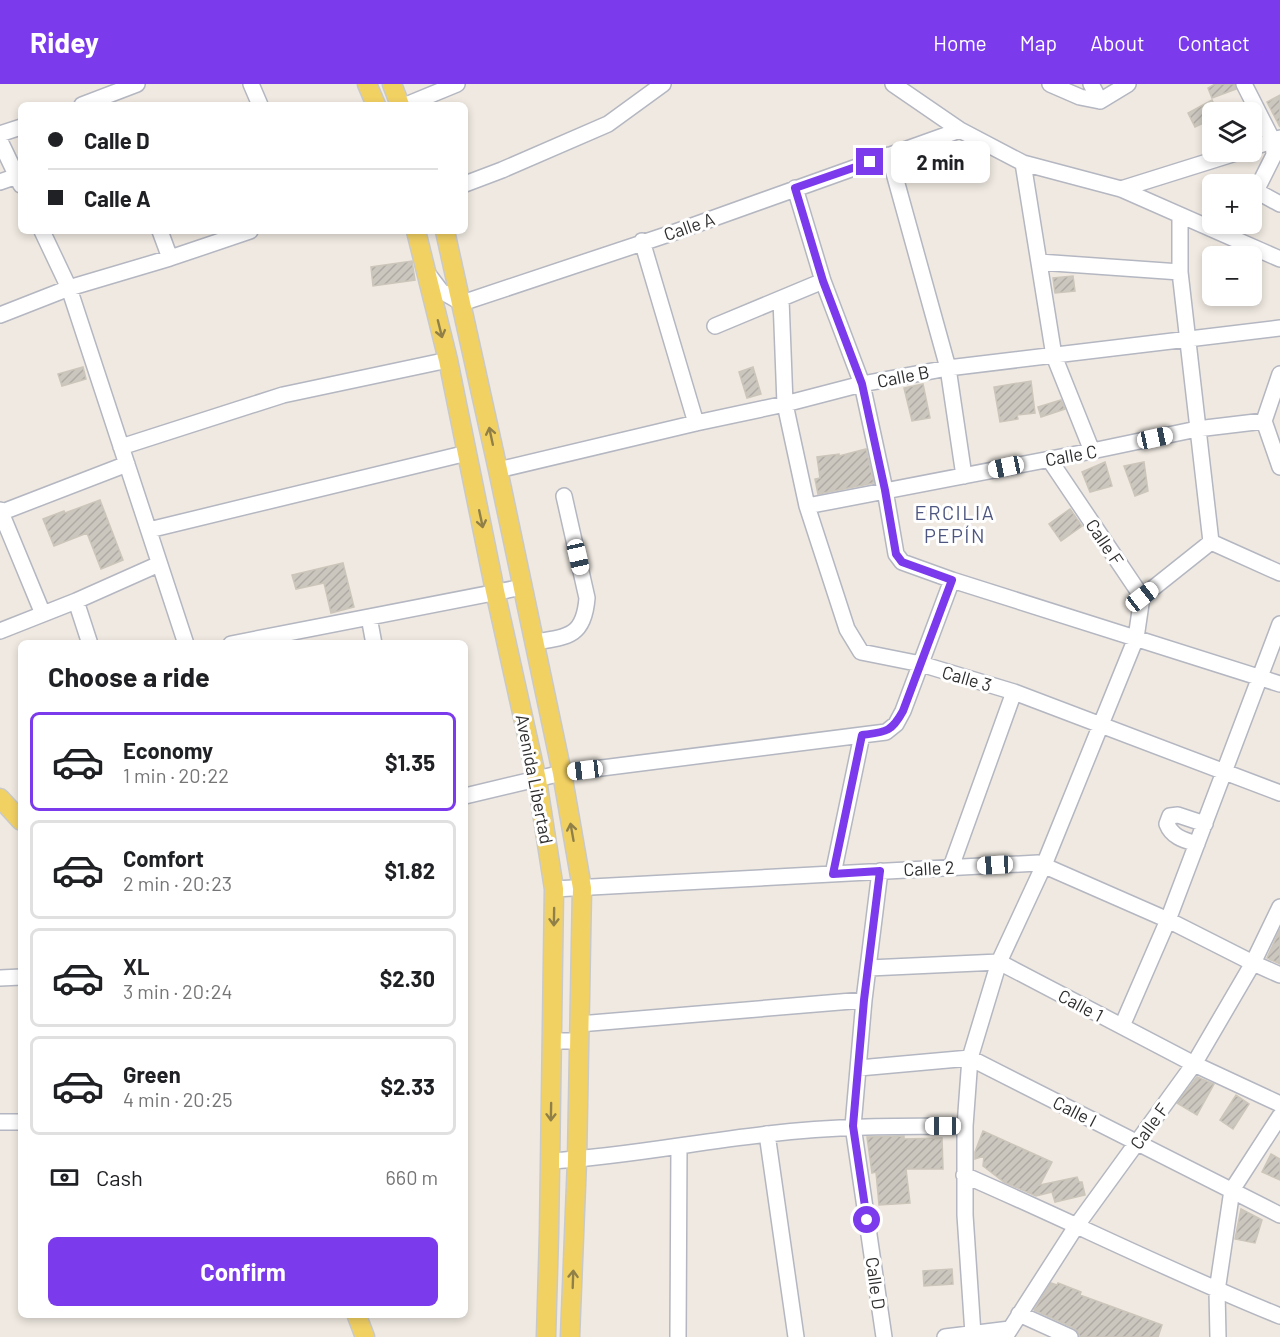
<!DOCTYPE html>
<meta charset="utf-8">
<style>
body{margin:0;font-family:Barlow,sans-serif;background:#f2f2f2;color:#202124;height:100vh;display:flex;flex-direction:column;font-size:22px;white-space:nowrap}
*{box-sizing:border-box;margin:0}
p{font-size:20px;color:#757577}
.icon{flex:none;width:33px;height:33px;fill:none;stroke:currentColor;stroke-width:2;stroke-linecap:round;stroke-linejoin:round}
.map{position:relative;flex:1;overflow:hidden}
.details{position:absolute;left:18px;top:556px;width:450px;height:678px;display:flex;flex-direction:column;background:#fff;border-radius:9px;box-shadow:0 3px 9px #0003}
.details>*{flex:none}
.guide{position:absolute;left:18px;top:18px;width:450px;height:132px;border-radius:9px;box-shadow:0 3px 9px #0003;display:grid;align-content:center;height:132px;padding:0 30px;background:#fff}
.tools{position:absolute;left:1202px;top:18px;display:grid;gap:12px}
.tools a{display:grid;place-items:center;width:60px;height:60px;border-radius:9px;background:#fff;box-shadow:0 3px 9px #0003;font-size:30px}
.end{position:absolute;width:27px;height:27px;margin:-14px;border:8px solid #7c3aed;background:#fff;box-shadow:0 0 0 3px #fff}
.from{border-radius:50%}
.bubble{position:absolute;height:42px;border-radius:9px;background:#fff;box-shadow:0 3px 9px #0003;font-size:20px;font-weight:700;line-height:42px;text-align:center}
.car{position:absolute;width:18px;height:36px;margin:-18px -9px;border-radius:8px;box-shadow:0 0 4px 2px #0007;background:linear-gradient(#fff 24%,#345 0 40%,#fff 0 76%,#345 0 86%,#fff 0)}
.guide b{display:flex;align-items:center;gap:21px;height:57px;font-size:22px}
.guide b+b{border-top:2px solid #e0e0e0}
.guide i{width:15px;height:15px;background:#202124}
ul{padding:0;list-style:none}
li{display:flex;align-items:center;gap:18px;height:99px;margin:0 12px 9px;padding:0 18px;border:3px solid #e0e0e0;border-radius:9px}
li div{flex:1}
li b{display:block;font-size:22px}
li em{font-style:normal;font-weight:700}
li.current{border-color:#7c3aed}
li>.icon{width:54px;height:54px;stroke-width:1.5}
h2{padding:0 30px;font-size:27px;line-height:72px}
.pay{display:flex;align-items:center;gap:15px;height:66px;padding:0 30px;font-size:22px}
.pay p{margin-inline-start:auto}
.button{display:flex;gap:12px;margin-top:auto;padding:12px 30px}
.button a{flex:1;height:69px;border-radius:9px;background:#7c3aed;color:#fff;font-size:24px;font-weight:700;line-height:69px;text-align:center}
header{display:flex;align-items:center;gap:36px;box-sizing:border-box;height:84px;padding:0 30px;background:#7c3aed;color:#fff}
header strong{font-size:28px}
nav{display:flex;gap:33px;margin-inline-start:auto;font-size:21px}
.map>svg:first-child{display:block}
.building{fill:url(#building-hatch);stroke:#cbc5ba;stroke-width:1.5}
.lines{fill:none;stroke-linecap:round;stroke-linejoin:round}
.minor-casing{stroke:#b4b7c1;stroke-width:18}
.major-casing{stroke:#c9c9c9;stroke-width:21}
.minor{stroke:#fff;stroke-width:15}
.major{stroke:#f2d163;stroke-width:18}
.oneway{stroke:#908048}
.route{stroke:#7c3aed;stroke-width:8}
.labels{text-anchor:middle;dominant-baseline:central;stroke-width:6;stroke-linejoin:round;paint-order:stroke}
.street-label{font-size:18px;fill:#2e2e2e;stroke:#fff}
.neighbourhood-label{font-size:20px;letter-spacing:1.5px;fill:#4d5680;stroke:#fff}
</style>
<header>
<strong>Ridey</strong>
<nav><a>Home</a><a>Map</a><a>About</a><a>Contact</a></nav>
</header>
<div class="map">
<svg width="1280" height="1253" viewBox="0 0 1280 1253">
<defs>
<pattern id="building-hatch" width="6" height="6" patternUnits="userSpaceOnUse" patternTransform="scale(1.5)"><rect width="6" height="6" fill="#cbc7bf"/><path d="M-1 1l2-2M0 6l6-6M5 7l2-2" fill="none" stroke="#afaba4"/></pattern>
</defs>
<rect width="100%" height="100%" fill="#efe9e1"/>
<!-- building -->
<path class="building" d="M 1215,0 L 1234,0 L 1236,5 L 1212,14 L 1208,4 Z
M 1280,11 L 1280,43 L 1267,18 Z
M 1212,16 L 1218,28 L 1212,28 L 1212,35 L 1195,43 L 1188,29 Z
M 412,177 L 415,196 L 373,202 L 371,183 Z
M 1073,192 L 1075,207 L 1055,209 L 1053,194 Z
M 83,283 L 86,295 L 62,302 L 58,290 Z
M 753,283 L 761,310 L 747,314 L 739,288 Z
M 1031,297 L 1035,329 L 1017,331 L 1018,335 L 1000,338 L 994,303 Z
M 923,300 L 930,334 L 912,337 L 904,304 Z
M 1061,316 L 1065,325 L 1041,333 L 1038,323 Z
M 866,365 L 874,399 L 818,410 L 815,395 L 820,394 L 817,373 L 839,370 L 839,372 Z
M 1105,378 L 1112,402 L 1090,408 L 1082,388 Z
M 1144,378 L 1148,407 L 1135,412 L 1124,382 Z
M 100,416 L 123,476 L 101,485 L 87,449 L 54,462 L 43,435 L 64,427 L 65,429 Z
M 1070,425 L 1082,442 L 1061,457 L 1049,440 Z
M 343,479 L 354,523 L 331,529 L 324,499 L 296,505 L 292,491 Z
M 1280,845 L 1280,880 L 1267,874 Z
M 1197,993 L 1214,1000 L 1197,1031 L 1177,1019 Z
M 1236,1011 L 1249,1020 L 1233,1045 L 1220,1036 Z
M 983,1047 L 1052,1078 L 1040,1101 L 1077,1093 L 1079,1098 L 1082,1098 L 1085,1111 L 1055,1118 L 1052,1108 L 1036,1112 L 1004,1098 L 983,1082 L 984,1072 L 975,1075 L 975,1068 Z
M 904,1052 L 904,1055 L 942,1054 L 943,1085 L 906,1085 L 910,1119 L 879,1121 L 876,1088 L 872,1089 L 867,1053 Z
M 1271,1070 L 1280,1075 L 1280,1096 L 1262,1088 Z
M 1241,1125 L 1262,1136 L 1255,1159 L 1235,1155 Z
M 952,1185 L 953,1200 L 924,1202 L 923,1187 Z
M 1051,1199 L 1057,1201 L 1058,1199 L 1081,1208 L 1080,1211 L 1162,1241 L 1158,1253 L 1080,1253 L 1078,1248 L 1074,1244 L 1034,1226 Z"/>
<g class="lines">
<!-- minor casing -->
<g class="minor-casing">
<path id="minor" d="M 251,0 L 260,21
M 893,0 L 960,46 L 1023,79 L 1121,105 L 1280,175
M 1050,0 L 1080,13 L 1100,17 L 1128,0
M 1091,0 L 1100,17
M 1244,0 L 1273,57 L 1274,71 L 1257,105 L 1258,108 L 1280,120
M 82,21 L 137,0
M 406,21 L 457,0
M 0,50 L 21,43
M 0,57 L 21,101
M 1251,64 L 1280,54
M 889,71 L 948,284 L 964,392
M 1023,79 L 1054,272 L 1092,367
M 0,98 L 17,92
M 465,100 L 502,86 L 608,40 L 663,0
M 795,104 L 823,197 L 862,300 L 885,406 L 896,470 L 902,478 L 952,496 L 1280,600
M 1121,105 L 1239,68
M 1180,131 L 1180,188 L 1211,458
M 42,147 L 69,204 L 186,560
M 160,147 L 170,174
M 642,157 L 696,339
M 1039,178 L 1180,188
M 428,190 L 441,207 L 462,219 L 675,148 L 960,46
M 781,215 L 785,320 L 807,422 L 847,545 L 861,568 L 921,580 L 1014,608 L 1280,709
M 0,231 L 69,204 L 170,174 L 250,147
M 715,242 L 823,197
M 1280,290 L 1264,337 L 1280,383
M 121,363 L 283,311 L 448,276
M 498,386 L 696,339 L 785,320 L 862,300 L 948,284 L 1280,244
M 807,422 L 1092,367 L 1197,345 L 1264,337
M 0,426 L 43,530
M 0,429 L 127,380
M 149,446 L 467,369
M 1142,513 L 1211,458 L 1280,489
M 76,517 L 90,560
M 369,533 L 374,560
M 0,547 L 76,517 L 159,480
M 534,558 C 569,553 584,552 587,514 L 564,412
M 231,560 L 523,503
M 465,712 L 562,689 L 886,648 L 896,640 L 903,627 L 952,496
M 1197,760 C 1184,756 1172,753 1167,740 L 1170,732 L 1178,731 L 1205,740
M 951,783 L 1014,608
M 880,787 L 864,916 L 853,1042 L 884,1253
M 833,790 L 862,651
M 554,805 L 1038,779 L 1168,836 L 1253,879 L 1280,891
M 869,884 L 999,878 L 1194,980 L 1280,1020
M 0,894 L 21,893
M 579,940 L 864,916
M 1122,942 L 1168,836 L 1280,540
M 552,957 L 579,957
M 859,984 L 970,974 L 1280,1131
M 0,1038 L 21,1038
M 767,1050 L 796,1253
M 550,1077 C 623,1073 695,1058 768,1050 C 834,1042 899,1042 965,1042
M 964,1091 C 1070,1137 1173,1189 1280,1232
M 1019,1230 L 1070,1253
M 973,1250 L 965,1131 L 965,1042 L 970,974 L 999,878 L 1044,781 L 1136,554 L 1142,513 L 1049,375
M 678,1253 L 679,1063
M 945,1253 L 1010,1245
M 1005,1253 L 1077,1141 L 1194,980 L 1253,879 L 1280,823
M 1218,1253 L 1217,1207 L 1232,1106 L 1280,1032"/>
</g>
<!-- major casing -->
<g class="major-casing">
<path id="major" d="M 367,0 L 376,21
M 392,0 L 400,21
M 416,147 L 448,276 L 495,507 L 537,696 L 554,805 L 549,1150 L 546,1253
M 445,147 L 498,386 L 562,689 L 582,804 L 577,1076 L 570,1253
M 0,714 L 21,737
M 357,1232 L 365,1253"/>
</g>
<!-- minor -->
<use href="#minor" class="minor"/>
<!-- major -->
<use href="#major" class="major"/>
</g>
<!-- one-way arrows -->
<defs><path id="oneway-shaft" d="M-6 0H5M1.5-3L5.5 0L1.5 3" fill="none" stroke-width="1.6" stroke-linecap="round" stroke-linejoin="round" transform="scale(1.5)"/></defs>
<g class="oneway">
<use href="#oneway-shaft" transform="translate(440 245) rotate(76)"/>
<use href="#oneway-shaft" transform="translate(491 352) rotate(-102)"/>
<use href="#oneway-shaft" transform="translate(481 435) rotate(78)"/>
<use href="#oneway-shaft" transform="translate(572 748) rotate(-100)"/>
<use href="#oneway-shaft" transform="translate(554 833) rotate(91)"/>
<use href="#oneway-shaft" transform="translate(551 1028) rotate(91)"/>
<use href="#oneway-shaft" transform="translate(573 1195) rotate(-88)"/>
</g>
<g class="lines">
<!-- route -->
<path class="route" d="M 867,1136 L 853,1042 L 864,916 L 880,787 L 833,790 L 862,651 C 885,648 891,649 903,627 L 952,496 L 902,478 L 896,470 L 885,406 L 862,300 L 823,197 L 795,104 L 870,78"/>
</g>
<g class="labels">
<!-- street labels -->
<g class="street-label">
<text transform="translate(689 142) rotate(-19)">Calle A</text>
<text transform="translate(903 292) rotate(-11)">Calle B</text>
<text transform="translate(1071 371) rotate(-10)">Calle C</text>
<text transform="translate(1105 458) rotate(56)">Calle F</text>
<text transform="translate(967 594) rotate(16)">Calle 3</text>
<text transform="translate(535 695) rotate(79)">Avenida Libertad</text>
<text transform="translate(929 784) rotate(-3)">Calle 2</text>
<text transform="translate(1081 921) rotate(28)">Calle 1</text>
<text transform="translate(1075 1027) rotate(27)">Calle I</text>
<text transform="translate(1149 1042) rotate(-54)">Calle F</text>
<text transform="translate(876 1199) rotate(82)">Calle D</text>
</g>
<!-- neighbourhood labels -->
<g class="neighbourhood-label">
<text x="955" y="428">ERCILIA<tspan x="955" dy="23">PEPÍN</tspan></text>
</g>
</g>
</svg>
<div class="tools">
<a><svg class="icon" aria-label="layers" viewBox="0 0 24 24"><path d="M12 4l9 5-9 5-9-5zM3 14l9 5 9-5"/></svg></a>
<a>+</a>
<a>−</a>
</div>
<i class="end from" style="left:867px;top:1136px"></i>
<i class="end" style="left:870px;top:78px"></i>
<div class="bubble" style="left:891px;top:57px;width:99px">2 min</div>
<i class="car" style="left:1155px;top:354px;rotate:78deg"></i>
<i class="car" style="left:1006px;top:383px;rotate:258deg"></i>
<i class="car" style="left:578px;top:473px;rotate:167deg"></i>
<i class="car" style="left:1142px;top:513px;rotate:52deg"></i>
<i class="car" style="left:585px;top:686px;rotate:263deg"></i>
<i class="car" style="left:995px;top:781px;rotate:267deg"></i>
<i class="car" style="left:943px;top:1042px;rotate:270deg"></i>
<div class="guide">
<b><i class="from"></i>Calle D</b>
<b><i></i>Calle A</b>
</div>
<section class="details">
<h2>Choose a ride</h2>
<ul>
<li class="current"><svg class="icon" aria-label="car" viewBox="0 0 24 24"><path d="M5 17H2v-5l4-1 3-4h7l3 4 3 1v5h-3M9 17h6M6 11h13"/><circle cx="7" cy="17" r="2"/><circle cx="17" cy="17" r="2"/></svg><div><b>Economy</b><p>1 min · 20:22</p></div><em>$1.35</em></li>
<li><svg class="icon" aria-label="car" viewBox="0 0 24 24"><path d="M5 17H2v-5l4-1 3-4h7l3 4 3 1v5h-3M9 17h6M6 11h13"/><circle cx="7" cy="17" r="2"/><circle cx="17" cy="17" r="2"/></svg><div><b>Comfort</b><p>2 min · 20:23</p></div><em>$1.82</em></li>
<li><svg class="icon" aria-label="car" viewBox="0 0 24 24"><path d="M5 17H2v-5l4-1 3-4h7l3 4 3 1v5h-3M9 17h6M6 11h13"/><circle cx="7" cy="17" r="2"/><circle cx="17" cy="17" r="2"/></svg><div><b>XL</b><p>3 min · 20:24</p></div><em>$2.30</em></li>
<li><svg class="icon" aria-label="car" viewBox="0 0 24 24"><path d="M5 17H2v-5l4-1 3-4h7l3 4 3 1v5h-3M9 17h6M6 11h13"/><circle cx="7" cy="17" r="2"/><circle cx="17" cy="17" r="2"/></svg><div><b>Green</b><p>4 min · 20:25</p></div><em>$2.33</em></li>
</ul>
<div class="pay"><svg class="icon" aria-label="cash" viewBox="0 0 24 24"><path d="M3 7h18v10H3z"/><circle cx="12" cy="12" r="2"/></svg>Cash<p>660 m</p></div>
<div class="button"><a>Confirm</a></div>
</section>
</div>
